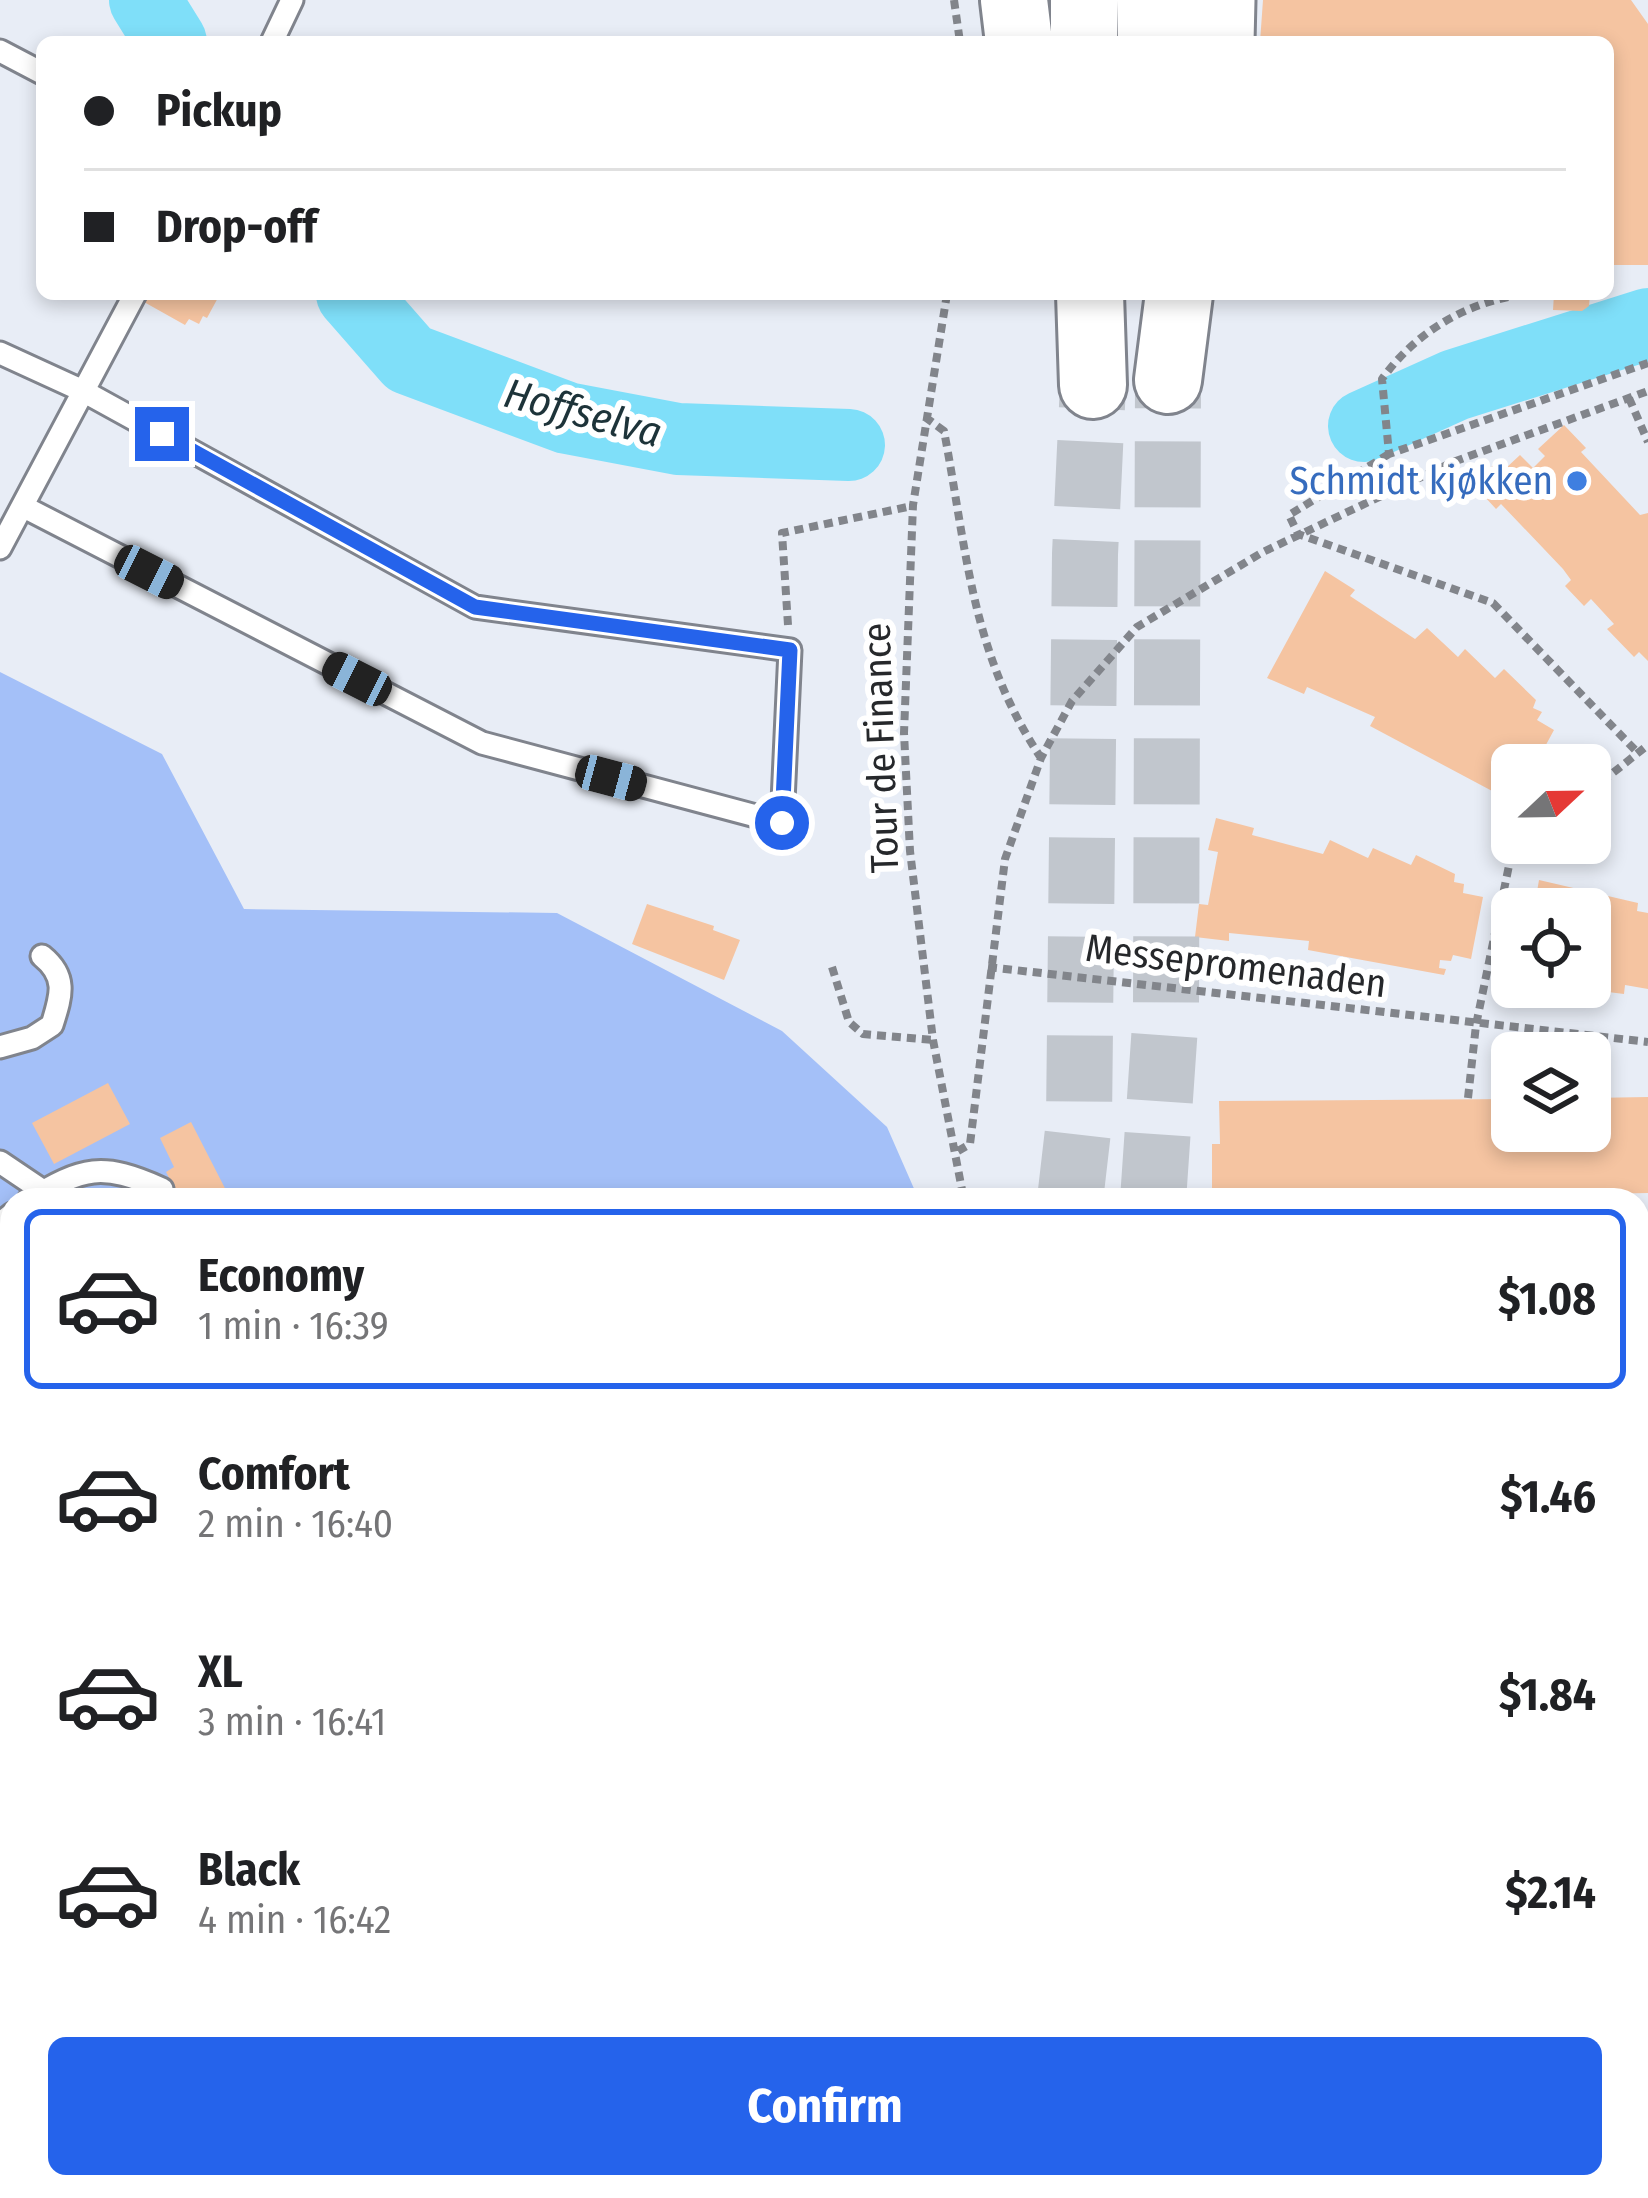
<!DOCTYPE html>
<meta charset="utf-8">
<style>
body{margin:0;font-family:"Fira Sans Condensed",sans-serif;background:#f2f2f2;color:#202124;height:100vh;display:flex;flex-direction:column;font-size:45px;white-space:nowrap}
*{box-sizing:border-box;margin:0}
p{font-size:39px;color:#757577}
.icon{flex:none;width:66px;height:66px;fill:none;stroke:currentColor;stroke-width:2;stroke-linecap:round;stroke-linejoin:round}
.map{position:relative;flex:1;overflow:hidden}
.side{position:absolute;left:0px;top:1188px;width:1650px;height:1011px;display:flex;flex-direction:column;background:#fff;border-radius:36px 36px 0 0;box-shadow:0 6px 18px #0003}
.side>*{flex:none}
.top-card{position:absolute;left:36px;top:36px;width:1578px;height:264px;border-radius:18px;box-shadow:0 6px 18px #0003;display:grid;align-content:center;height:264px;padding:0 48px;background:#fff}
.needle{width:78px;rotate:68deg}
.tools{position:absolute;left:1491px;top:744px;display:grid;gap:24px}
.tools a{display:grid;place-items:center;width:120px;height:120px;border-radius:18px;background:#fff;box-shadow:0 6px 18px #0003;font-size:60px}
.end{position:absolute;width:54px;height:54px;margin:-27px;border:15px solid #2563eb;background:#fff;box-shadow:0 0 0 6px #fff}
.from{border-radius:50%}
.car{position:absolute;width:36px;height:72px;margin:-36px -18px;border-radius:15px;box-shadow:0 0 9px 3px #0007;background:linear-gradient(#222 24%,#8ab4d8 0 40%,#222 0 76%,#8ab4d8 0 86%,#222 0)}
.top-card b{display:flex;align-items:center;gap:42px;height:114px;font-size:45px}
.top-card b+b{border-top:3px solid #e0e0e0}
.top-card i{width:30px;height:30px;background:#202124}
ul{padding:21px 0 0;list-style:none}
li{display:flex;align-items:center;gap:36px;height:180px;margin:0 24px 18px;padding:0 24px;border:6px solid transparent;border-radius:18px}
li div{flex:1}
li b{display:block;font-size:45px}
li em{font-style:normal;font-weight:700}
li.selected{border-color:#2563eb}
li>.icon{width:108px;height:108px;stroke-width:1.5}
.cta{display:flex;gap:24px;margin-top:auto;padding:24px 48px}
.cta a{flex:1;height:138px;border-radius:18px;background:#2563eb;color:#fff;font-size:48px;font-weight:700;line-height:138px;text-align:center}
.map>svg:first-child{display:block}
.green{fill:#a4c0f8}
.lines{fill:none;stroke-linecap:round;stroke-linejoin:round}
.river{stroke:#7fdff9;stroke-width:72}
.building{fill:#f5c4a1}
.trunk-tunnel{stroke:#c1c6cd;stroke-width:66;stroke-dasharray:66 33;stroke-linecap:butt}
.service-casing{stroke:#80848d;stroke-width:27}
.minor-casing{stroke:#80848d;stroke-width:48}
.trunk-casing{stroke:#80848d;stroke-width:72}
.path{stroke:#82858b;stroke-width:8;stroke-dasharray:9 6;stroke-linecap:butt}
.service{stroke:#fff;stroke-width:21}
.minor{stroke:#fff;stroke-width:42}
.trunk{stroke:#fff;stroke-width:66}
.route{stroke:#2563eb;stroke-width:15}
.shop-dot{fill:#3f7fe0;stroke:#fff;stroke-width:4.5}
.labels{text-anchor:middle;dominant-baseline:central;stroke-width:12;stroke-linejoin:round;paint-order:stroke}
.shop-label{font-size:39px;fill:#366cbe;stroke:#fff;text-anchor:end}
.street-label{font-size:39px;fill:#26282b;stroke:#fff}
.water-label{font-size:42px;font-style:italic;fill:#1d3339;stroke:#fff}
</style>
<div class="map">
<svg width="1648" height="2198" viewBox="0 0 1648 2198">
<rect width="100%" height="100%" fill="#e8edf6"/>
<!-- green -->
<path class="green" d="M 0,672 L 162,754 L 244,909 L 557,913 L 782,1031 L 887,1127 L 919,1200 L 12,1200 L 12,2035 L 0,2038 Z
M 171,2187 L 336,2187 L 340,2198 L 138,2198 Z"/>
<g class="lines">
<!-- river -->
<path class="river" d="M 145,0 L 171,42
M 352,294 L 409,359 L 567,418 L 678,439 L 849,445
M 1364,426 L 1455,385 L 1648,324"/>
</g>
<!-- building -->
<path class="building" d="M 1263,0 L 1631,0 L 1648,24 L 1648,265 L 1608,265 L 1608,42 L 1260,42 Z
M 148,294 L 220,294 L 207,318 L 203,316 L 199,324 L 189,319 L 185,325 L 144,302 Z
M 1554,294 L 1590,294 L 1589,306 L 1582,311 L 1553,310 Z
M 1564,425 L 1586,448 L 1581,452 L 1640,515 L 1648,513 L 1648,661 L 1639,652 L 1634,657 L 1607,629 L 1614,624 L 1591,599 L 1584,606 L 1565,586 L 1571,580 L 1563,569 L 1501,504 L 1496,509 L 1473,484 L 1499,460 L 1506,468 L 1520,455 L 1533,468 L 1545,456 L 1538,449 Z
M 1325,571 L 1355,590 L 1350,596 L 1415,639 L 1427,628 L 1458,657 L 1465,649 L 1495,678 L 1504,669 L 1536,700 L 1533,708 L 1542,712 L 1537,720 L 1554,730 L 1535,765 L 1512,765 L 1512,779 L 1507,776 L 1504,783 L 1494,777 L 1494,792 L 1370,726 L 1375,717 L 1307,687 L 1304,694 L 1267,678 Z
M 1216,818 L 1254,828 L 1252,835 L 1323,854 L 1330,840 L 1368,858 L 1373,848 L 1411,865 L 1416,855 L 1455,874 L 1454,882 L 1464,884 L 1463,893 L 1483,897 L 1471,959 L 1453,955 L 1451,961 L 1440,960 L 1439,968 L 1446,969 L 1444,975 L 1308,950 L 1309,941 L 1229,933 L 1229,941 L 1195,937 L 1199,904 L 1208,905 L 1218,852 L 1208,850 Z
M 1539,880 L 1638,903 L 1637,911 L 1648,913 L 1648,989 L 1625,985 L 1624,994 L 1600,991 L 1602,981 L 1590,979 L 1590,909 L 1534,909 Z
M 647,904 L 714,926 L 713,930 L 740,940 L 724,980 L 632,944 Z
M 108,1083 L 130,1124 L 54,1164 L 32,1123 Z
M 1648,1097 L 1648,1193 L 1388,1198 L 1388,1193 L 1212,1193 L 1212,1144 L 1220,1144 L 1219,1101 L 1512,1099 L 1512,1131 L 1590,1131 L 1590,1098 Z
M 191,1122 L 231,1200 L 192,1200 L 187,1188 L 177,1193 L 166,1172 L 174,1167 L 160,1138 Z
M 1638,1456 L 1648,1458 L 1648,1566 L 1638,1564 Z
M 1646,1792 L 1648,1792 L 1648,1891 L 1638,1890 L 1638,1802 L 1644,1803 Z
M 1638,1970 L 1648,1972 L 1648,2143 L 1640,2185 Z
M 12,2001 L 12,2046 L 0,2048 L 0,2003 Z
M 12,2098 L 12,2146 L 0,2150 L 0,2103 Z
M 931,2187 L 1206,2187 L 1204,2198 L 929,2198 Z
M 1252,2187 L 1579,2187 L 1577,2198 L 1249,2198 Z"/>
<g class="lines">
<!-- trunk-tunnel -->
<path class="trunk-tunnel" d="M 1070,1200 L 1079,1122 L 1085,554 L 1093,385
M 1153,1200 L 1166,1011 L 1168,380"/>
<!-- service casing -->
<g class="service-casing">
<path id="service" d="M 272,42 L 292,0
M 1243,42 L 1244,0
M 0,51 L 42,73
M 0,353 L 83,391 L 475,607 L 790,650 L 782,823 L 482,743 L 24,507
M 0,548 L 135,294
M 0,1047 L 32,1038 L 52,1025 C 61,996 68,977 42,956
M 0,1162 L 43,1191
M 29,1200 C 83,1167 102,1162 162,1189
M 0,1224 L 12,1214
M 366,2187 L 368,2198"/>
</g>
<!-- minor casing -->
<g class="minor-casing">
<path id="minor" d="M 1638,1614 L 1648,1611
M 1638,1928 L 1648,1930
M 0,1971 L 12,1971
M 0,2196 L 24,2187"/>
</g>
<!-- trunk casing -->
<g class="trunk-casing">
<path id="trunk" d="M 1014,0 L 1019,42
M 1084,0 L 1084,42
M 1150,0 L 1151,42
M 1202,42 L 1203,0
M 1090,294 L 1093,385
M 1168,380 L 1179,294
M 633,2198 L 640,2187
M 729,2198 L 735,2187"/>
</g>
<!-- path -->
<path class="path" d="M 954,0 L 960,42
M 947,294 L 913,505 L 904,733 L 910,851 L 933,1040 L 964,1200
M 1508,297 C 1457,308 1413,336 1382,379 L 1389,454 L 1648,363
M 1629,398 L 1648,442
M 925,417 L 944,431 C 967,551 971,653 1041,758
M 1389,454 L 1289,515 L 1298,534 L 1493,603 L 1639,754
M 788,625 L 782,533 L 912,506
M 1590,791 L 1648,745
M 832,967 L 849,1022 L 863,1034 L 933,1040
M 988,967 L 1648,1042
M 1468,1098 L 1476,1025 L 1512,851 L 1522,843
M 958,1151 L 970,1144 L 1005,859 L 1041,758 L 1072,701 L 1137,627 L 1263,552 L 1453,462 L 1648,391
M 1468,1199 L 1468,1200
M 0,1558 L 12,1544
M 422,2187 L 424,2198
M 838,2187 L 841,2198
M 536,2198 L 540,2187
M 559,2198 L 564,2187
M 1222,2198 L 1224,2187"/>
<!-- service -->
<use href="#service" class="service"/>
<!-- minor -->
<use href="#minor" class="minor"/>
<!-- trunk -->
<use href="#trunk" class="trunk"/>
</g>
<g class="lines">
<!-- route -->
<path class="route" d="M 162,434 L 475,607 L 790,650 L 782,823"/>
</g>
<!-- markers -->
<circle class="shop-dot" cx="1577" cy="481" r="12"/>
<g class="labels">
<!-- shop labels -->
<g class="shop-label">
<text x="1553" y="481">Schmidt kjøkken</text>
</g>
<!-- street labels -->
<g class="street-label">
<text transform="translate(881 748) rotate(-92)">Tour de Finance</text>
<text transform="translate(1236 966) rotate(7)">Messepromenaden</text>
</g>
<!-- water labels -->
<g class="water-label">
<text transform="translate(583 413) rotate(15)">Hoffselva</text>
</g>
</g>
</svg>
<div class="tools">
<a><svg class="needle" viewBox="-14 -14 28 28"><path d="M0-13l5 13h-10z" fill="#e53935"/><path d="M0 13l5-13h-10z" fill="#757577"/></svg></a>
<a><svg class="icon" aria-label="locate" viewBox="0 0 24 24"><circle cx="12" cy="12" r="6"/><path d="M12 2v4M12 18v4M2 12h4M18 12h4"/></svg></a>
<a><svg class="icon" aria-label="layers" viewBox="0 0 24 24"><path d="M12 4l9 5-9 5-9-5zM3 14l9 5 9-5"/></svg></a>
</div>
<i class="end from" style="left:782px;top:823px"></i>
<i class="end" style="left:162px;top:434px"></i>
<i class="car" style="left:149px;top:572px;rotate:117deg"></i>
<i class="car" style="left:357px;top:679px;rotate:297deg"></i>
<i class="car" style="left:611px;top:778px;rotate:105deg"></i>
<div class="top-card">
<b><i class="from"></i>Pickup</b>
<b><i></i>Drop-off</b>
</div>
<section class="side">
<ul>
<li class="selected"><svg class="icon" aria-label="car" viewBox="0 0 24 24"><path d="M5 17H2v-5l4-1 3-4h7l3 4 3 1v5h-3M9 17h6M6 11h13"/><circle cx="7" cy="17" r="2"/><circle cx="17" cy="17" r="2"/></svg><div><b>Economy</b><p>1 min · 16:39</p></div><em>$1.08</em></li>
<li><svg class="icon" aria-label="car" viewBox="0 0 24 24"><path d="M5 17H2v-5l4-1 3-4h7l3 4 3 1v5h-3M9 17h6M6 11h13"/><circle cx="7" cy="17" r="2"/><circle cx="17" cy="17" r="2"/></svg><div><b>Comfort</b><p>2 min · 16:40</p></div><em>$1.46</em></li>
<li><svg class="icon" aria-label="car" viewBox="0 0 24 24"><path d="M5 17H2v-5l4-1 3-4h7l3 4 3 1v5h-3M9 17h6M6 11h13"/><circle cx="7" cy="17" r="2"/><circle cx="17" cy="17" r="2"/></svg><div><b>XL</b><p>3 min · 16:41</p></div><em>$1.84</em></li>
<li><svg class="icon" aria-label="car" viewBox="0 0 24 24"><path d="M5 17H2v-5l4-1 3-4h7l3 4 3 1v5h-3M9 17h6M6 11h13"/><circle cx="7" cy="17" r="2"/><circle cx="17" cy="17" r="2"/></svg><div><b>Black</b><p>4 min · 16:42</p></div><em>$2.14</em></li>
</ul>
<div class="cta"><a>Confirm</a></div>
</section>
</div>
